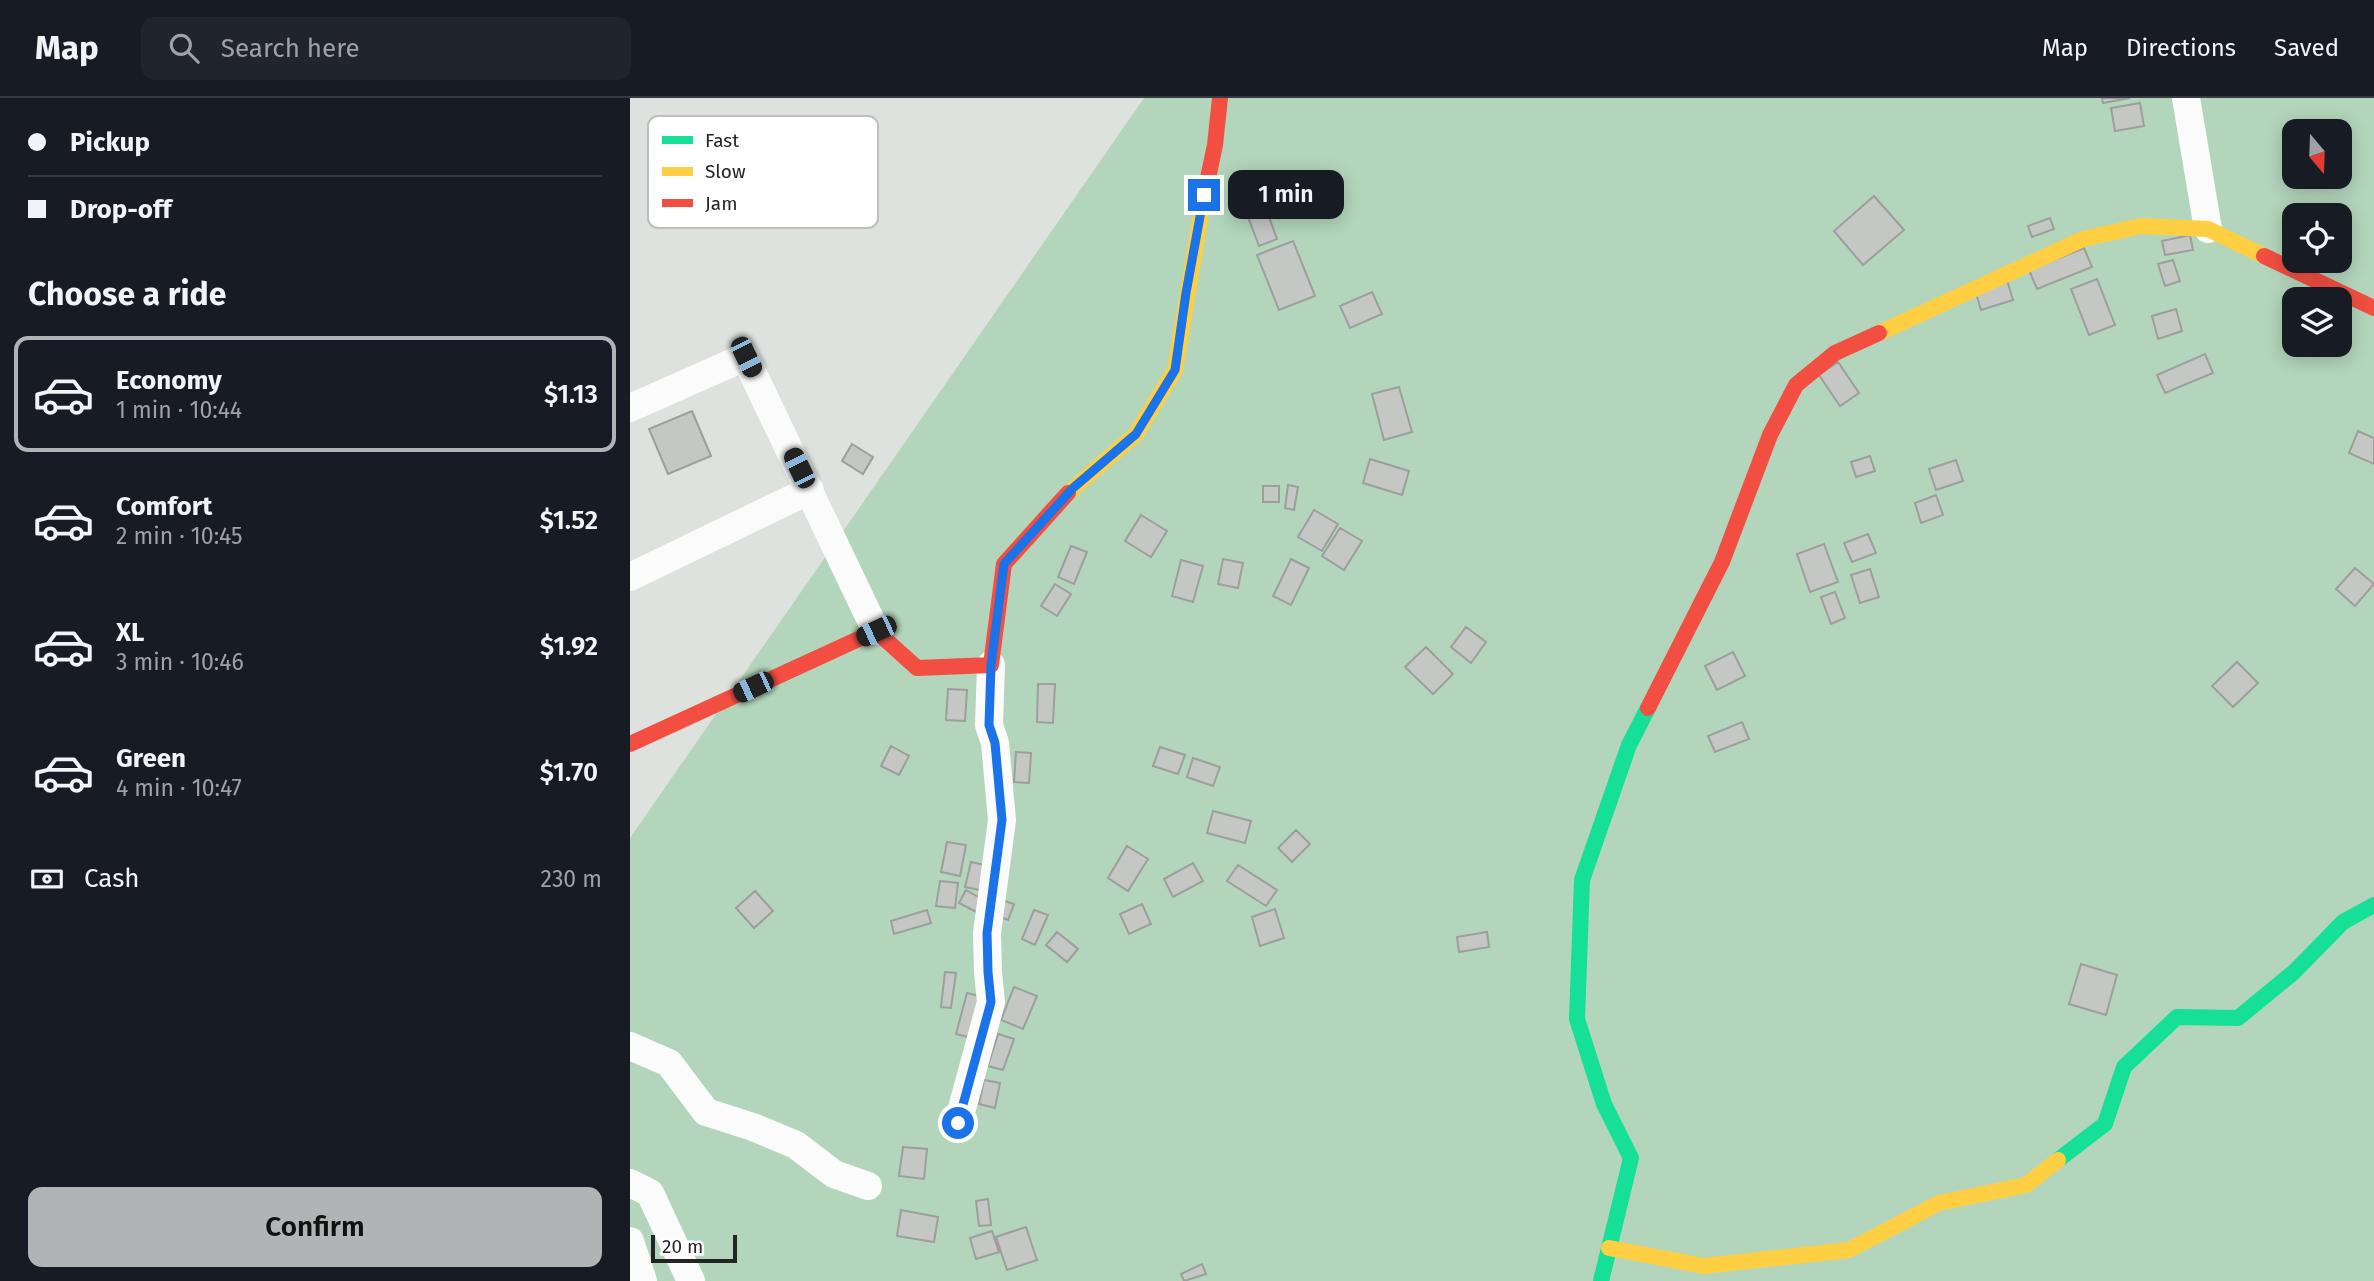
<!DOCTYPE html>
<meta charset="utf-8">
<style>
body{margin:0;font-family:"Fira Sans",sans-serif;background:#20242c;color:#f1f3f6;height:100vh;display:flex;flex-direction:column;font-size:26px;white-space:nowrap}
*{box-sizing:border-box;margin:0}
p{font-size:23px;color:#9ea1a6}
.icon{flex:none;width:38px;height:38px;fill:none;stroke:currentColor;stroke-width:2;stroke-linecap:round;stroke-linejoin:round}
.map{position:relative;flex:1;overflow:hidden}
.panel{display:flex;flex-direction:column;background:#171b24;width:630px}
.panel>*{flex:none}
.guide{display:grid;align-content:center;height:154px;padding:0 28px;background:#171b24}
.needle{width:46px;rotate:161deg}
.controls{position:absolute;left:1652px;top:21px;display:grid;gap:14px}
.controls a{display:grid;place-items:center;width:70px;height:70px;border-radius:14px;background:#171b24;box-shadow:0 4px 18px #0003;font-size:35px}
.scale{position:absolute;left:21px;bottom:18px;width:86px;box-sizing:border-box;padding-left:7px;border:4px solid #222523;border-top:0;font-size:19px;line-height:24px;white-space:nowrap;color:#222523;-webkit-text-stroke:5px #fff;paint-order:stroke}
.end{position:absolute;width:32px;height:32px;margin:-16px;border:9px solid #1a73e8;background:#fff;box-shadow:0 0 0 4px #fff}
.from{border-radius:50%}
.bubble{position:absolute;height:49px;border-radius:14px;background:#171b24;box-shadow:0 4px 18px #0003;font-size:23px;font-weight:600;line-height:49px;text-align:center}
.car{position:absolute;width:21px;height:42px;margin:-21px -10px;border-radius:9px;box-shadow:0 0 5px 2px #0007;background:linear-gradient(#222 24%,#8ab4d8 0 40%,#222 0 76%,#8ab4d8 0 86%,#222 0)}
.guide b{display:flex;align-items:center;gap:24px;height:66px;font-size:26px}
.guide b+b{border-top:2px solid #363941}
.guide i{width:18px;height:18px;background:#f1f3f6}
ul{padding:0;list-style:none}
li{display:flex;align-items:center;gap:21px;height:116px;margin:0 14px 10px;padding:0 14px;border:4px solid transparent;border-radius:14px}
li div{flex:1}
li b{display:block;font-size:26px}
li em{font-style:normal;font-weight:600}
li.on{border-color:#b1b4b4}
li>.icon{width:63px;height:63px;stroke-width:1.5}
h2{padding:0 28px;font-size:32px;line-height:84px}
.pay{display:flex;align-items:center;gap:18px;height:77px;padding:0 28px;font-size:26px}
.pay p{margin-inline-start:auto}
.button{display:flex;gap:14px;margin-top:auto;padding:14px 28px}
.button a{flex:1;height:80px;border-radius:14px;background:#b1b4b4;color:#111;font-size:28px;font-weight:600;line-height:80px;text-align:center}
header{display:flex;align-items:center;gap:42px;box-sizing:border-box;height:98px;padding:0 35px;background:#171b24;border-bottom:2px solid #363941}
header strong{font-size:33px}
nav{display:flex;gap:38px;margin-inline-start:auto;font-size:24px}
.search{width:490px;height:63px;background:#20242c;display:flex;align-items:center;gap:18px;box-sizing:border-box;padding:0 24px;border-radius:14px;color:#9ea1a6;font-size:26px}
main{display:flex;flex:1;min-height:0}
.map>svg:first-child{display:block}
.green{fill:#b3d5bb;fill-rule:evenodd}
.building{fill:#c4c7c4;stroke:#9c9f9c;stroke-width:2}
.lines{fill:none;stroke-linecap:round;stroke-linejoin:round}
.street{stroke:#fafbfa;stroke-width:28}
.fast{stroke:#16e098;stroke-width:16}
.slow{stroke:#ffcf43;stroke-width:16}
.jam{stroke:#f24e42;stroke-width:16}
.route{stroke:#1a73e8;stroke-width:9}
.key{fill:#fff;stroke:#bdbebd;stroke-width:2}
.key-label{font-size:19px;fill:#222523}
</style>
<header>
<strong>Map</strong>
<div class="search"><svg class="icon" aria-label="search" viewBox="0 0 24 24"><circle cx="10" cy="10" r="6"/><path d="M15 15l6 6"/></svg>Search here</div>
<nav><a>Map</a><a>Directions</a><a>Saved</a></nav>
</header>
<main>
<section class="panel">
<div class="guide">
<b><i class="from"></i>Pickup</b>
<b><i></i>Drop-off</b>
</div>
<h2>Choose a ride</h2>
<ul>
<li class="on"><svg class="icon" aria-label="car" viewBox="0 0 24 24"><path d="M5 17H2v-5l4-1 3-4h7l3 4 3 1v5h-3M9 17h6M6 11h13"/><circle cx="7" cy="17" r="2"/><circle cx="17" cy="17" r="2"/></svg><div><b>Economy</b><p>1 min · 10:44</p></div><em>$1.13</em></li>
<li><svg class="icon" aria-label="car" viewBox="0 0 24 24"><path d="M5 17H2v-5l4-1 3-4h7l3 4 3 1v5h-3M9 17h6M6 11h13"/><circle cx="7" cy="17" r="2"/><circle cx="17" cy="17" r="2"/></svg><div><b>Comfort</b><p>2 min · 10:45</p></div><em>$1.52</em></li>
<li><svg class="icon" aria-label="car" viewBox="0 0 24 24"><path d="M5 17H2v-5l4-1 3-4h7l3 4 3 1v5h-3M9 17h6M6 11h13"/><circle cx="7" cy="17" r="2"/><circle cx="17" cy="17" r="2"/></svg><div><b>XL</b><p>3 min · 10:46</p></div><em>$1.92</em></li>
<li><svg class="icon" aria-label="car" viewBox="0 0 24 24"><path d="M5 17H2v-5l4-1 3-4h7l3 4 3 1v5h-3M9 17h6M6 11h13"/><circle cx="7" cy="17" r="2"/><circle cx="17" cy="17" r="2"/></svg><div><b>Green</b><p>4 min · 10:47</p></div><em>$1.70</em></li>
</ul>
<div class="pay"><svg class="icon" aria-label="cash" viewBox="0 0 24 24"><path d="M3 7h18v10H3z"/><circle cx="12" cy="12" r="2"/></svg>Cash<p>230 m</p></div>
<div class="button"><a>Confirm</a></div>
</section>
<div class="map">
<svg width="1744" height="1183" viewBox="0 0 1744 1183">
<rect width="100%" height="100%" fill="#dde2de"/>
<!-- green -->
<path class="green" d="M 514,0 L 1744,0 L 1744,1183 L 0,1183 L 0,740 ZM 1664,33 L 1710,33 L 1710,79 L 1664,79 ZM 1664,117 L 1710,117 L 1710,163 L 1664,163 ZM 1664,201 L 1710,201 L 1710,247 L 1664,247 Z"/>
<!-- building -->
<path class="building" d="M 1472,0 L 1500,0 L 1473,5 Z
M 1510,5 L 1514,28 L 1485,33 L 1481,10 Z
M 1244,98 L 1274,132 L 1233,167 L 1204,133 Z
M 636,111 L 647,141 L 629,148 L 618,119 Z
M 1420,120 L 1424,131 L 1402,139 L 1398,128 Z
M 1560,137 L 1563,152 L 1535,157 L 1532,143 Z
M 663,143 L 685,198 L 649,212 L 627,157 Z
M 1454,150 L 1462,169 L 1407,191 L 1399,172 Z
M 1543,162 L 1550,183 L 1535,188 L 1528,166 Z
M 1467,181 L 1485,227 L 1459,237 L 1441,191 Z
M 1377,182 L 1383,202 L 1351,212 L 1345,192 Z
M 742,194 L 752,216 L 720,230 L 710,208 Z
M 1546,211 L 1552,233 L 1528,241 L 1522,218 Z
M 1575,256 L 1583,275 L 1535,295 L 1527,277 Z
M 1208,264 L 1229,295 L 1210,308 L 1189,277 Z
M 769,289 L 782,334 L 754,342 L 742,296 Z
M 62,313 L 81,358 L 38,376 L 19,331 Z
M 1728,333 L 1744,340 L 1744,366 L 1719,355 Z
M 222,346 L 243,359 L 233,376 L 212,363 Z
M 1240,358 L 1245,373 L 1226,379 L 1221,364 Z
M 740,361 L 779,373 L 772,397 L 733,385 Z
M 1326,362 L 1333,383 L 1306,392 L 1299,371 Z
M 658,387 L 668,389 L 664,412 L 655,410 Z
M 633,388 L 649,388 L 649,404 L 633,404 Z
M 1306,397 L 1313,417 L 1291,425 L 1285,405 Z
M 684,412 L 708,426 L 692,453 L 668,439 Z
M 511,417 L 537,433 L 521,459 L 495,443 Z
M 710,430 L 732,443 L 714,472 L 692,458 Z
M 1238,436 L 1246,455 L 1222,464 L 1214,445 Z
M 1194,446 L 1208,484 L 1180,494 L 1167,456 Z
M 441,448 L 457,454 L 444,486 L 428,479 Z
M 593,461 L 613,465 L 608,490 L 588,486 Z
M 661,461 L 679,470 L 661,507 L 643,498 Z
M 551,462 L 573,468 L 563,504 L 542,498 Z
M 1725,470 L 1744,486 L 1725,508 L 1706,491 Z
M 1240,471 L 1249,499 L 1230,505 L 1221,477 Z
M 425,486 L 441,496 L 427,518 L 411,508 Z
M 1205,494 L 1215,520 L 1201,526 L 1191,499 Z
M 836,529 L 856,544 L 841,565 L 821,549 Z
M 796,549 L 823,576 L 803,596 L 775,569 Z
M 1103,554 L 1115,578 L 1087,592 L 1075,568 Z
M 1607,564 L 1628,585 L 1603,609 L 1582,588 Z
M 408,586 L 425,586 L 423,625 L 407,624 Z
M 318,591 L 337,592 L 335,623 L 316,622 Z
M 1112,624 L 1119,641 L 1085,654 L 1078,638 Z
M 261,648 L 279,658 L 269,677 L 251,668 Z
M 530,649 L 555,657 L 548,676 L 523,668 Z
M 386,654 L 401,655 L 399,685 L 384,684 Z
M 563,660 L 590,669 L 583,688 L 557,679 Z
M 583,713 L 621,723 L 615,745 L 577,735 Z
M 666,732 L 680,746 L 662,764 L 648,750 Z
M 317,744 L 336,747 L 330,778 L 311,774 Z
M 497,748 L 518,761 L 498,793 L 478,780 Z
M 341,764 L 355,767 L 350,792 L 335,789 Z
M 563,765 L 573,783 L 543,799 L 534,781 Z
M 608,767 L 647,792 L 636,808 L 597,783 Z
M 310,783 L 328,785 L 325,810 L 306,808 Z
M 336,792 L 357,804 L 350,816 L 329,805 Z
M 125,793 L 143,813 L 124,830 L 106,810 Z
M 369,801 L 384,806 L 378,822 L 364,817 Z
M 512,806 L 521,826 L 499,836 L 490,816 Z
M 645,811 L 654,840 L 630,848 L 622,819 Z
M 297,812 L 301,825 L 264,836 L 261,823 Z
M 404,812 L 418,817 L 405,847 L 392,841 Z
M 427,834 L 448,851 L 437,864 L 416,847 Z
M 857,834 L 859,849 L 829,854 L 827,839 Z
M 1451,866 L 1487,877 L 1476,917 L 1439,906 Z
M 315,874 L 326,875 L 321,910 L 311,909 Z
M 384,889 L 407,898 L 393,931 L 371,922 Z
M 337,895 L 353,899 L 342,940 L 326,936 Z
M 368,936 L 384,941 L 373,972 L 358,968 Z
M 354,982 L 370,985 L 365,1010 L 349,1006 Z
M 273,1049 L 297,1051 L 294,1081 L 269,1078 Z
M 358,1101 L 361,1127 L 349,1128 L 346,1103 Z
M 271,1112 L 308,1119 L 304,1144 L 267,1138 Z
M 396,1129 L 407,1162 L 377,1172 L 366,1139 Z
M 362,1133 L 369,1154 L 346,1161 L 340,1140 Z
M 572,1166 L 576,1176 L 554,1183 L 551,1176 Z"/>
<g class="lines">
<!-- street -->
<path class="street" d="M 1556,0 L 1578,131
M 0,310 L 115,259 L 246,533
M 0,479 L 180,392
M 0,948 L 39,965 L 76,1014 L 123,1029 L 166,1047 L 204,1076 L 238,1088
M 328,1025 L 361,904 L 358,874 L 357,835 L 372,722 L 365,645 L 359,627 L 361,567
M 0,1085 L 20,1095 L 61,1183
M 0,1143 L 13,1183"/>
<!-- fast -->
<path class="fast" d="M 1428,1062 L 1475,1026 L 1494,969 L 1547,919 L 1608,920 L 1664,874 L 1713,824 L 1744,807
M 971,1183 L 1001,1060 L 974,1006 L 947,921 L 952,782 L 999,647 L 1018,610"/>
<!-- slow -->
<path class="slow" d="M 1249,235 L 1453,141 L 1511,128 L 1578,131 L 1634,158
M 438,395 L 506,336 L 545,272 L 573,104
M 979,1150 L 1074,1168 L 1219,1152 L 1309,1105 L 1396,1087 L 1428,1062"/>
<!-- jam -->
<path class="jam" d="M 573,104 L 585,47 L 590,0
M 1634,158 L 1744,210
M 1018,610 L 1092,464 L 1140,337 L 1166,287 L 1205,255 L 1249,235
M 0,646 L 246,533 L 287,570 L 361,567 L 374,466 L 438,395"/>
</g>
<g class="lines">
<!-- route -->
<path class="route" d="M 328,1025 L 361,904 L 358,874 L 357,835 L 372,722 L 365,645 L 359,627 L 361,567 L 374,466 L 443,390 L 506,336 L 545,272 L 556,195 L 574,97"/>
</g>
<!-- legend -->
<rect x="18" y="18" width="230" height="112" rx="10" class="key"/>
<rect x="32" y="38" width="31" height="8" fill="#16e098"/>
<rect x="32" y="69" width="31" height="9" fill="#ffcf43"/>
<rect x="32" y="101" width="31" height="8" fill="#f24e42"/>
<g class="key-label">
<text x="75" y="49">Fast</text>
<text x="75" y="80">Slow</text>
<text x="75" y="112">Jam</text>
</g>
</svg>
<div class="controls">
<a><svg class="needle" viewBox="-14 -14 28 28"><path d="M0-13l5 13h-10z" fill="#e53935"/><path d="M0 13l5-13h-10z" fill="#9ea1a6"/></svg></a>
<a><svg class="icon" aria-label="locate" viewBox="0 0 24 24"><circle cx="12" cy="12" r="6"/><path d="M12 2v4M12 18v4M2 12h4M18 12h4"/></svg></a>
<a><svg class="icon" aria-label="layers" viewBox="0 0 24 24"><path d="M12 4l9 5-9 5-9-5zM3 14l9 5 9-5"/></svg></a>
</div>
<div class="scale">20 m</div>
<i class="end from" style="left:328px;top:1025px"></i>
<i class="end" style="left:574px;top:97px"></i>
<div class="bubble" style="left:598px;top:72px;width:116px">1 min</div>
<i class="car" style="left:116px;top:259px;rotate:154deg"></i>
<i class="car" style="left:169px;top:370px;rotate:334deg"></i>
<i class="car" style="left:246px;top:533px;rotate:245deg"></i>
<i class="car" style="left:123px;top:589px;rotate:245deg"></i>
</div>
</main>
